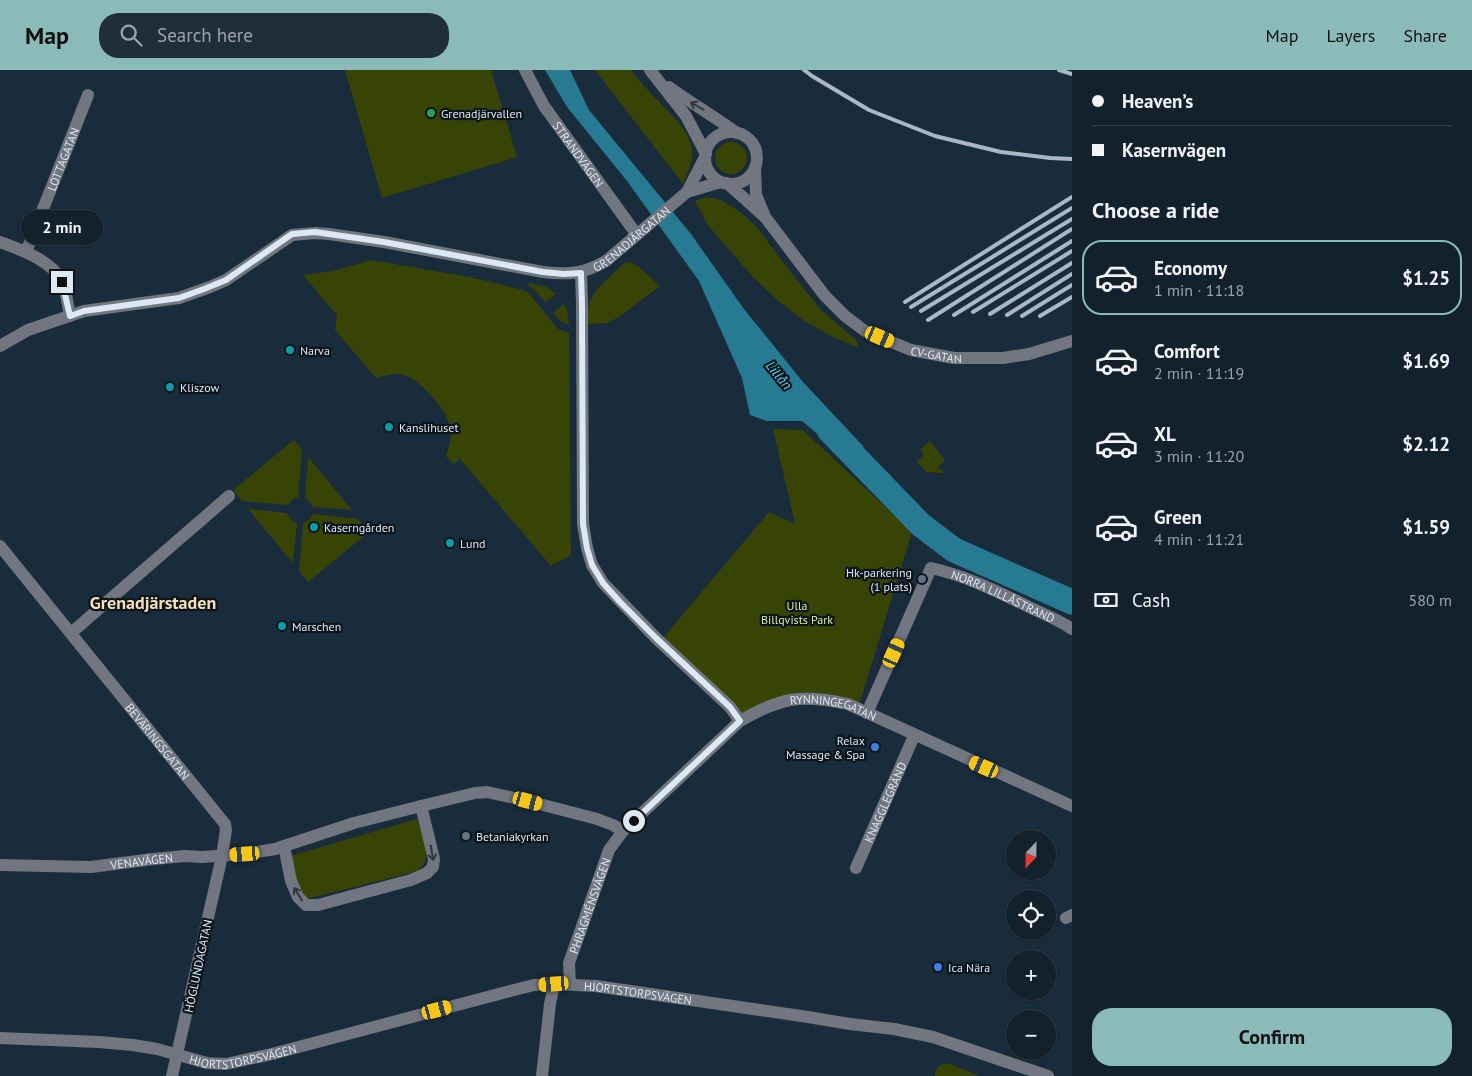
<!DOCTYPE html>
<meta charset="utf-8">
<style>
body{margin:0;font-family:"PT Sans",sans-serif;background:#202e39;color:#f1f3f6;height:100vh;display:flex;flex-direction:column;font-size:19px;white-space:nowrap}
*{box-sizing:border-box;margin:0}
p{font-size:16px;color:#9da3aa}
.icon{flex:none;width:28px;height:28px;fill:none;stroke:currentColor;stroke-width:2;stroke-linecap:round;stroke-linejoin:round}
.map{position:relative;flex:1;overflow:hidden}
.sheet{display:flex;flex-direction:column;background:#13212d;width:400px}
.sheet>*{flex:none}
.guide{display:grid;align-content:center;height:110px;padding:0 20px;background:#13212d}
.needle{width:32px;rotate:202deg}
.controls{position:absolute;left:1006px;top:760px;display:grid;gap:10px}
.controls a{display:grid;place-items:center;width:50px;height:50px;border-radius:50%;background:#13212d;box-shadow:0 1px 4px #0004,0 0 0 1px #323e49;font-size:25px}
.end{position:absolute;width:22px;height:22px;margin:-11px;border:6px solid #dce8f3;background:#111;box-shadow:0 0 0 2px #111}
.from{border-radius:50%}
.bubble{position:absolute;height:35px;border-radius:18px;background:#13212d;box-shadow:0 1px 4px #0004,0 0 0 1px #323e49;font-size:16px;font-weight:600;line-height:35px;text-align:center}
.car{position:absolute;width:15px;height:30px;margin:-15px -8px;border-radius:6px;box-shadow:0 0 4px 1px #0007;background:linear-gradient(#f5c518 24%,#345 0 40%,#f5c518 0 76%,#345 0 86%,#f5c518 0)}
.guide b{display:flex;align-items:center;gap:18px;height:48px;font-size:19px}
.guide b+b{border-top:1px solid #323e49}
.guide i{width:12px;height:12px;background:#f1f3f6}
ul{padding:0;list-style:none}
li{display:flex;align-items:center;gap:15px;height:75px;margin:0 10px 8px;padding:0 10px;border:2px solid transparent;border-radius:20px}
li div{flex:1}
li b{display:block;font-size:19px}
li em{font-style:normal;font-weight:600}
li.on{border-color:#8bbbb9}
li>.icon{width:45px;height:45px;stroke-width:1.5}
h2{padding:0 20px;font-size:22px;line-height:60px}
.pay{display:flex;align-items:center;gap:12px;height:55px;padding:0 20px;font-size:19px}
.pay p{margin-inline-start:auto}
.primary-button{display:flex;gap:10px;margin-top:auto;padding:10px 20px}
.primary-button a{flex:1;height:58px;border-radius:20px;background:#8bbbb9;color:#111;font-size:20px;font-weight:600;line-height:58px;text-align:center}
header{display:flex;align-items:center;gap:30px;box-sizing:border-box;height:70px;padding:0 25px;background:#8bbbb9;color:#111}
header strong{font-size:24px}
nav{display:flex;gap:28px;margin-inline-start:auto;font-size:18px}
.search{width:350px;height:45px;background:#202e39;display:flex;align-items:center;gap:12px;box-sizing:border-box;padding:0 18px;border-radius:20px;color:#9da3aa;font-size:19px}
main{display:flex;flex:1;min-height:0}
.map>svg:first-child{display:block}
.green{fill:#384405}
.water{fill:#267a92}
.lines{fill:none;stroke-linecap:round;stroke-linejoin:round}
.river{stroke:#267a92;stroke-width:25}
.minor{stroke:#717681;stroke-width:12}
.rail{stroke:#aab8c4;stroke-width:4}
.oneway{stroke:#2f363f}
.route{stroke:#dce8f3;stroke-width:6}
.leisure-dot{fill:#2e9e5b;stroke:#0b141b;stroke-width:2}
.culture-dot{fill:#0f9aa8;stroke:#0b141b;stroke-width:2}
.service-dot{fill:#5c6f8a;stroke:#0b141b;stroke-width:2}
.shop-dot{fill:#3f7fe0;stroke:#0b141b;stroke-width:2}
.worship-dot{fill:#6b7280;stroke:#0b141b;stroke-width:2}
.labels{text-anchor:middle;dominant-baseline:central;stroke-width:4.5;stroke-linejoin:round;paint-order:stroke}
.poi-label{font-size:12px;fill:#dce8f3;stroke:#0b141b;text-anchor:start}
.street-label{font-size:12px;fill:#dce8f3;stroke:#0b141b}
.park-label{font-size:12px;fill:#d9f097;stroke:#0b141b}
.water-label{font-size:14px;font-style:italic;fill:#5ad0f3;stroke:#0b141b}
.district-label{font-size:18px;font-weight:bold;fill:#f8dfb6;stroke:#0b141b}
</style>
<header>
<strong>Map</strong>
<div class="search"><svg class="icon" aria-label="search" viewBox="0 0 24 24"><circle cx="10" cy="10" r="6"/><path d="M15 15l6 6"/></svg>Search here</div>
<nav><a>Map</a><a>Layers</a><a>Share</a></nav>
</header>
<main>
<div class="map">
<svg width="1072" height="1006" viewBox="0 0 1072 1006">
<rect width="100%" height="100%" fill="#192c3c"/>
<!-- green -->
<path class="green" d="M 345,0 L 491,0 L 517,87 L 382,128 Z
M 595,0 L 631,0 C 641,14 654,26 665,38 C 677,51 690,62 692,80 C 694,91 687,104 683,114 Z
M715 88a16 16 0 1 1 32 0a16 16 0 1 1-32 0Z
M 707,127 L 721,130 L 742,143 L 760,161 L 782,191 L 820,239 L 856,270 L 859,278 L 831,266 L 803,250 L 777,230 L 752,206 L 707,154 L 695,131 Z
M 371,190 L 475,208 L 527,221 L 558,259 L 569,263 L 571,485 L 551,496 L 460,389 L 453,394 L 446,386 C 449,376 453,366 450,355 C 445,338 418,306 399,304 C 392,304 383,306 376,308 L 335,260 L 337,245 L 303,205 L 333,201 Z
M 630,192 L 639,197 L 660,216 L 619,247 L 607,253 L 588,254 L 588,238 L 591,229 L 597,219 L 624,193 Z
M 529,213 L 547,217 L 556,224 L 545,232 L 536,221 L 527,215 Z
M 564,234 L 567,240 L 569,255 L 560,251 L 553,243 Z
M 773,359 L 803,360 L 912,462 L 860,632 L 797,629 L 737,644 L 658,574 L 769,442 L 795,454 Z
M 294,370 L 302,380 L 298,427 L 293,429 L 288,435 L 242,431 L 233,420 Z
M 930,371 L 945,390 L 938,397 L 945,403 L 926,402 L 917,391 L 924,385 L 920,380 Z
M 308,387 L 352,440 L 313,437 L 310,432 L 305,428 Z
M 248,439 L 287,443 L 291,450 L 297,453 L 293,493 Z
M 313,444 L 358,449 L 369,462 L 308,512 L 299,501 L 303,453 L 309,450 Z
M 417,749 L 426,776 L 426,791 L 418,801 L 306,829 L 300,824 L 290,786 Z
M 944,994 L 950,994 L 979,1006 L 935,1006 C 935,999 938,996 944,994 Z"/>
<!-- water -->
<path class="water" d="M 545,0 L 570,0 L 589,40 L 691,164 L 744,239 L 803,312 L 864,377 L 851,384 L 832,370 L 821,367 L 802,351 L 767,351 L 750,345 L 742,308 L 699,211 L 627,111 L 567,37 Z"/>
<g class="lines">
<!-- river -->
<path class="river" d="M 829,360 L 921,455 L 954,480 L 1072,532"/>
<!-- minor -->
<g class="minor">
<path id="s1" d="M 525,0 L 544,36 L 637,165"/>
<path d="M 650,0 L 686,46 L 706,84"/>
<path d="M 669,17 C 691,33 715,47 737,63"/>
<circle cx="731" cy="88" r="26"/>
<path d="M 755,98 L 756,125 L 764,144"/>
<path id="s2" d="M 727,113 L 765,147 L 825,226 L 845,246 L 865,261 L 911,280 L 954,288 L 1003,288 L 1029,284 L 1072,271"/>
<path d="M 687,122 L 705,87"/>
<path d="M 0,172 C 21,180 51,190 62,211 C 66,220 68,236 70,246"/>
<path id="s3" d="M 26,182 L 88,25"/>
<path d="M 581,203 L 582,234 L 583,454 L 587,478 L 592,495 L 603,513 L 656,568 L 730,637 L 740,651"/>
<path id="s4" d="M 0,276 L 28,260 L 84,241 L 179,228 L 210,217 L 226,210 L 292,165 L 315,163 L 329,164 L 384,172 L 543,202 C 569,205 583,204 606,191 L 687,122 L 721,112"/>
<path id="s5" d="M 0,476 L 225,754 L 226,760 L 222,786 L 172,1006"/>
<path d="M 71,563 L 229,426"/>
<path id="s6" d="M 867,643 L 931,498 C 963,505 992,519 1021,533 C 1038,542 1056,548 1072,559"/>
<path d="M 284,776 L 291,811 L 298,827 L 306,835 L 318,835 L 411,810 L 427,803 L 433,797 L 434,789 L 421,736"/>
<path id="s7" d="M 0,795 L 91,797 L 153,789 L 185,786 L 202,787 L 245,784 L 275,779 L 354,753 L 421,736 L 475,723 L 487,722 L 528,731 L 597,749 L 613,755 L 623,761"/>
<path id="s8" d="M 856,798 L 914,666"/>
<path d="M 1066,848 L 1072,845"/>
<path id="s9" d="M 570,914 L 569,893 L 609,780 L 623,761 L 740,651 C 781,627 802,624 848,634 L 1072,736"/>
<path id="s10" d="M 0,968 L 99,972 L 133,975 L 157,979 L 207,993 L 226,994 L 272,984 L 510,921 L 534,915 L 554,914 L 596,916 L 808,947 L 850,954 L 894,959 L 933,967 L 1048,1006"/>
<path d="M 542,1006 L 550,934 L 554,914"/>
</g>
<!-- rail -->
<path class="rail" d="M 804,0 L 812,6 L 869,40 L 935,66 L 1001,82 L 1050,88 L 1072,89
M 1059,0 L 1072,4
M 905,232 L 1072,127
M 911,237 L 1072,138
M 921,241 L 1072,149
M 973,242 L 1072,181
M 990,244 L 1072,193
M 954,245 L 1072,171
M 1007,245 L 1072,204
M 1022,246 L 1072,215
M 1040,246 L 1072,227
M 928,250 L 1072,159"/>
</g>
<!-- one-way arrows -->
<defs><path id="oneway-shaft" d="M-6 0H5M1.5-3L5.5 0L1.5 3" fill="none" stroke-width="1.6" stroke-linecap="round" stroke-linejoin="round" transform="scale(1.25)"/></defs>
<g class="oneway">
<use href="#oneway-shaft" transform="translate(697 36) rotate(-150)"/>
<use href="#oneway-shaft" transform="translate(432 783) rotate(80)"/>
<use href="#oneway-shaft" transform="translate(298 824) rotate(-122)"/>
</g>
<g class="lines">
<!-- route -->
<path class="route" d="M 62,212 L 70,246 L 84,241 L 179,228 L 204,219 L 226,210 L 292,164 L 315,162 L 384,172 L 543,202 L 564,204 L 581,203 L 582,234 L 583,454 L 587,478 L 592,495 L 603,513 L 620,532 L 656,568 L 730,637 L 740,651 L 634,751"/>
</g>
<!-- markers -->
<circle class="leisure-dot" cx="431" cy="43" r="5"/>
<g class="culture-dot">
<circle cx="290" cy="280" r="5"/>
<circle cx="170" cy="317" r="5"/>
<circle cx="389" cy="357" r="5"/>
<circle cx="314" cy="457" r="5"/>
<circle cx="450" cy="473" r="5"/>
<circle cx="282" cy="556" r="5"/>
</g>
<circle class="service-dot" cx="922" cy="509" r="5"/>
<g class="shop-dot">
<circle cx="875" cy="677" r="5"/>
<circle cx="938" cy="897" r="5"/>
</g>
<circle class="worship-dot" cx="466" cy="766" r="5"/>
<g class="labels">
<!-- poi labels -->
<g class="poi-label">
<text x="441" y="43">Grenadjärvallen</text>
<text x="300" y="280">Narva</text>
<text x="180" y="317">Kliszow</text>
<text x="399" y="357">Kanslihuset</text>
<text x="324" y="457">Kaserngården</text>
<text x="460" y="473">Lund</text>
<text x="912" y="502" text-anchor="end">Hk-parkering<tspan x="912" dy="14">(1 plats)</tspan></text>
<text x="292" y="556">Marschen</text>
<text x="865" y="670" text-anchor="end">Relax<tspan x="865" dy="14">Massage &amp; Spa</tspan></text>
<text x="476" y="766">Betaniakyrkan</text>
<text x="948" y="897">Ica Nära</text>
</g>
<!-- street labels -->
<g class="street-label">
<text stroke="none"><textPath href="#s1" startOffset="100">STRANDVÄGEN</textPath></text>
<text stroke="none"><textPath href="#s3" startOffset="100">LOTTAGATAN</textPath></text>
<text stroke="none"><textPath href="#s4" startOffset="671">GRENADJÄRGATAN</textPath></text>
<text stroke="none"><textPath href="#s2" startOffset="279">CV-GATAN</textPath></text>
<text stroke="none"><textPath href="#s6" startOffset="236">NORRA LILLÅSTRAND</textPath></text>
<text stroke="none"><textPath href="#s9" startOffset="424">RYNNINGEGATAN</textPath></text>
<text stroke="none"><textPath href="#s5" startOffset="251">BEVÄRINGSGATAN</textPath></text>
<text stroke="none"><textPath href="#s8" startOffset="72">KNAGGLEGRÄND</textPath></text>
<text stroke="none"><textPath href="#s7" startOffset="142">VENAVÄGEN</textPath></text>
<text stroke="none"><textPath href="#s9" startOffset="82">PHRAGMÉNSVÄGEN</textPath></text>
<text transform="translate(198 896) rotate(-78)">HÖGLUNDAGATAN</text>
<text stroke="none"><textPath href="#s10" startOffset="651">HJORTSTORPSVÄGEN</textPath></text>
<text stroke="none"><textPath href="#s10" startOffset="246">HJORTSTORPSVÄGEN</textPath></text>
</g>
<!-- park labels -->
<g class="park-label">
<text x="797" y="535">Ulla<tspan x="797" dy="14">Billqvists Park</tspan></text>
</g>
<!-- water labels -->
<g class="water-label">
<text transform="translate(779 305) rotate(51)">Lillån</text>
</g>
<!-- district labels -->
<g class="district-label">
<text x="153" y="532">Grenadjärstaden</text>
</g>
</g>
</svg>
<div class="controls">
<a><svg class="needle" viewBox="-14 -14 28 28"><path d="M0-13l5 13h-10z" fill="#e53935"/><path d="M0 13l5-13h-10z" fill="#9da3aa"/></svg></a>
<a><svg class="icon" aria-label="locate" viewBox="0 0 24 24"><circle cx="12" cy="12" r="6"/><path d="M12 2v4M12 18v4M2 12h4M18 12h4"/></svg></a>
<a>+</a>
<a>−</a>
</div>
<i class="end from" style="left:634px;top:751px"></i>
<i class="end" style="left:62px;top:212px"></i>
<div class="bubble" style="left:21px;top:140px;width:82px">2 min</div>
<i class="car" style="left:880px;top:267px;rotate:113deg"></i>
<i class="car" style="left:894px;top:583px;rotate:24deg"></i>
<i class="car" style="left:984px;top:697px;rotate:294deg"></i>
<i class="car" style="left:528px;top:731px;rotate:105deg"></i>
<i class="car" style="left:245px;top:784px;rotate:266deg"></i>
<i class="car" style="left:554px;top:914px;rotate:266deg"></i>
<i class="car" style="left:437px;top:940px;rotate:75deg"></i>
</div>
<section class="sheet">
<div class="guide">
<b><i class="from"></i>Heaven’s</b>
<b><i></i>Kasernvägen</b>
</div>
<h2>Choose a ride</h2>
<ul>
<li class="on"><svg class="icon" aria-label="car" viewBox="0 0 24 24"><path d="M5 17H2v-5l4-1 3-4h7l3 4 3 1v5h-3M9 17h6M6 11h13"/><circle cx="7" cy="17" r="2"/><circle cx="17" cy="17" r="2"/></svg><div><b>Economy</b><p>1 min · 11:18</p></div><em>$1.25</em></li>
<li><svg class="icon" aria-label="car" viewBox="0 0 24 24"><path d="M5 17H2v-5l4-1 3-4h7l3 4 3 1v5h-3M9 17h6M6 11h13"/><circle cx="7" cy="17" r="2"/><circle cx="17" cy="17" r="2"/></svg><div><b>Comfort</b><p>2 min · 11:19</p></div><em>$1.69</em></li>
<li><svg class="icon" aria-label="car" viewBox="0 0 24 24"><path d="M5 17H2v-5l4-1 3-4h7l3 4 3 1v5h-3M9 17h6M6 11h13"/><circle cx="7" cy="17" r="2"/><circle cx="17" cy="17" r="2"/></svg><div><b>XL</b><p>3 min · 11:20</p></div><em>$2.12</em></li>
<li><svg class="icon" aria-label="car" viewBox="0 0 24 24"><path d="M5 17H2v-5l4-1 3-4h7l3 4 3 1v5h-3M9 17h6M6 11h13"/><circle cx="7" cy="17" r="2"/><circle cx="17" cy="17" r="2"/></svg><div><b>Green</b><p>4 min · 11:21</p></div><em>$1.59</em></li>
</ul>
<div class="pay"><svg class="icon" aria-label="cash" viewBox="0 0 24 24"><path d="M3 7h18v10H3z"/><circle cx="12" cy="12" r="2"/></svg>Cash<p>580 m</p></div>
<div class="primary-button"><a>Confirm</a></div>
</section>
</main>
